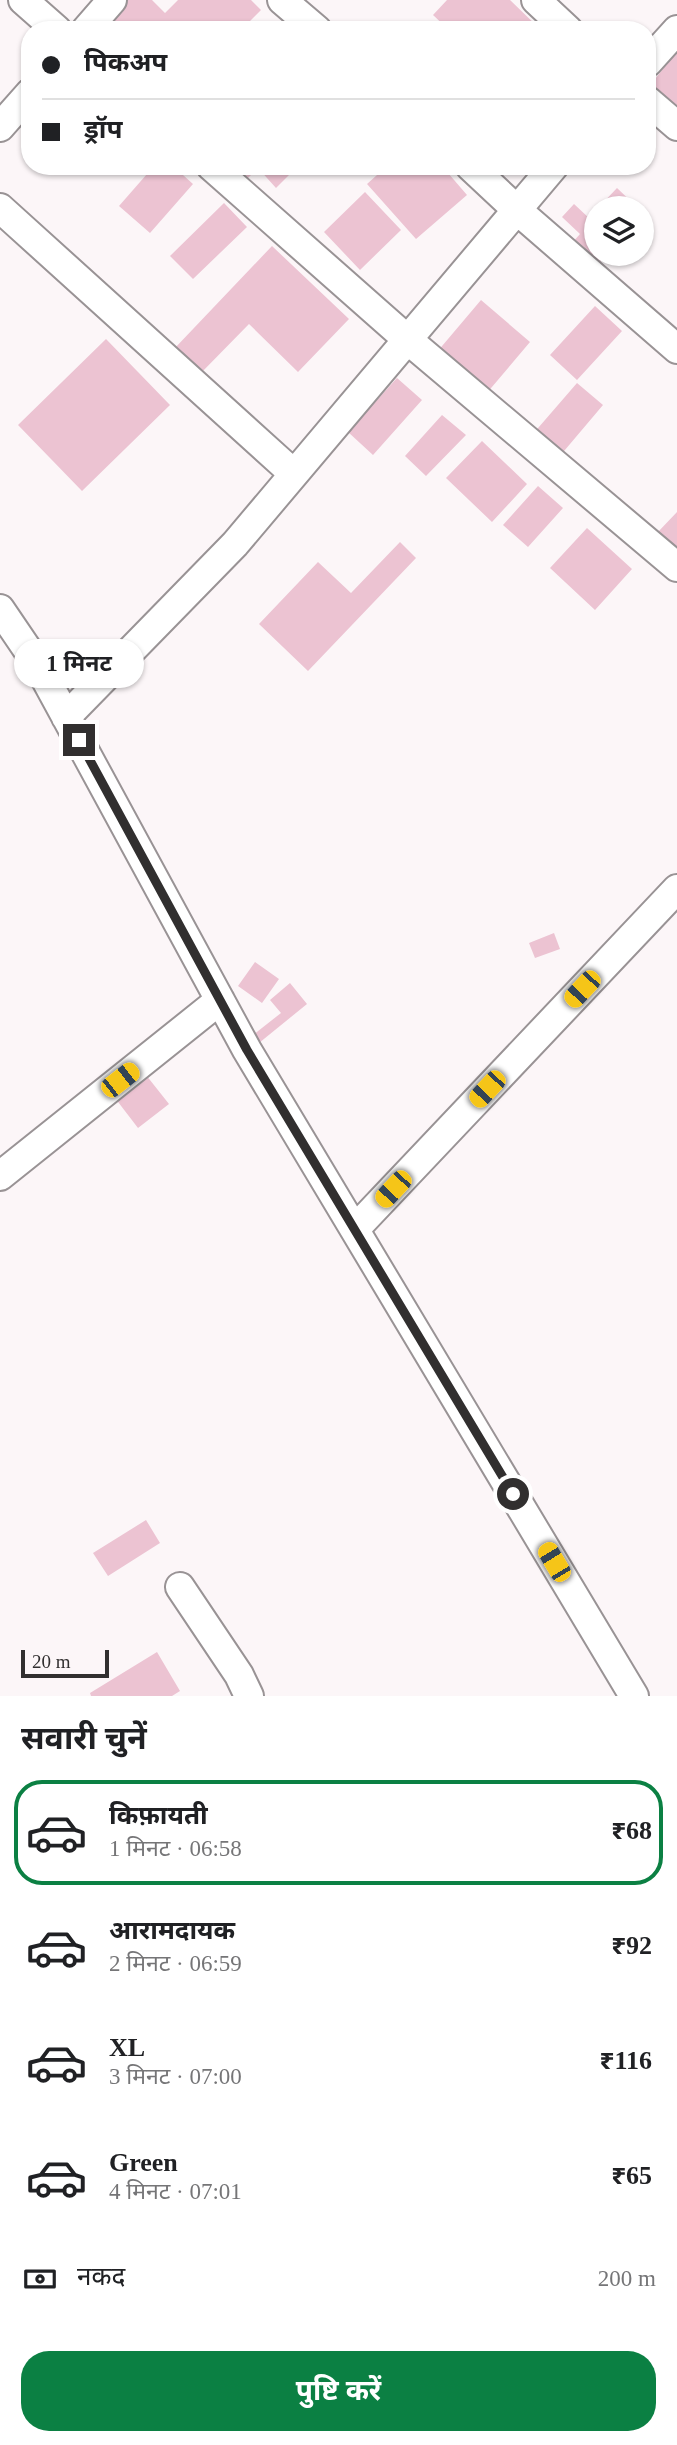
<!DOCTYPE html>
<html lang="hi">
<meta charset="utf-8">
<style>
body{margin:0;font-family:"Times New Roman","Noto Sans Devanagari",serif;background:#f6f6f6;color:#202124;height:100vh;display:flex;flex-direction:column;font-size:26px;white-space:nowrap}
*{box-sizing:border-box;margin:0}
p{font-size:23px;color:#757577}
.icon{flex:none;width:38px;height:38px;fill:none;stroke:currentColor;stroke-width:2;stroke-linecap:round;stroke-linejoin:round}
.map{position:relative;height:1696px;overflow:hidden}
.panel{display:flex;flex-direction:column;background:#fff;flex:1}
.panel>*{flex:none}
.hud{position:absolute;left:21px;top:21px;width:635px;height:154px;border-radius:28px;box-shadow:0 2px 5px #0004;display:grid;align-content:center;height:154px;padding:0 21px;background:#fff}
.tools{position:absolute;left:584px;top:196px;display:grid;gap:14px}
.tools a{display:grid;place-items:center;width:70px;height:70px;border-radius:50%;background:#fff;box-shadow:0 2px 5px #0004;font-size:35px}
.scale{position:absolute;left:21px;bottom:18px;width:88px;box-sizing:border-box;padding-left:7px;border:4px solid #312f2f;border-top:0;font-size:19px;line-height:24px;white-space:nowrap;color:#312f2f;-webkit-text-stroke:5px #fcf6f8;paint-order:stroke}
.end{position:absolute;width:32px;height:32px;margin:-16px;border:9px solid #312f2f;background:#fff;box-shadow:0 0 0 4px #fff}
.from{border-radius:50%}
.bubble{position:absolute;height:49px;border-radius:24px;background:#fff;box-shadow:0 2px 5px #0004;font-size:23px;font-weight:700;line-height:49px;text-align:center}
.car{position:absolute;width:21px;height:42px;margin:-21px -10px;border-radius:9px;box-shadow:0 0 5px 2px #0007;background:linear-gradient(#f5c518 24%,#345 0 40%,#f5c518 0 76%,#345 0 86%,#f5c518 0)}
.hud b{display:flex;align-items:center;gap:24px;height:66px;font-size:26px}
.hud b+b{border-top:2px solid #e0e0e0}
.hud i{width:18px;height:18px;background:#202124}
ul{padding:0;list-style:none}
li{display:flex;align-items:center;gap:21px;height:105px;margin:0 14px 10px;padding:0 7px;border:4px solid transparent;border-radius:28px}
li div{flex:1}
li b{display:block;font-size:26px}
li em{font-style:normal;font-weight:700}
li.on{border-color:#0b8043}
li>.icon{width:63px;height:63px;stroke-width:1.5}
h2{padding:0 21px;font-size:32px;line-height:84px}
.pay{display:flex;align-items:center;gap:18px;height:77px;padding:0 21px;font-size:26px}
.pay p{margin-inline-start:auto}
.button{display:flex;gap:14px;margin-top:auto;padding:14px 21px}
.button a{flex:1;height:80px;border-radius:28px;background:#0b8043;color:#fff;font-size:28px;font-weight:700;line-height:80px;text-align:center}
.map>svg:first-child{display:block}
.building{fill:#ecc3d2}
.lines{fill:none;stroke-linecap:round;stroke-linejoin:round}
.minor-casing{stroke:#999395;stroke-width:32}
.minor{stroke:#fff;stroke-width:28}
.route{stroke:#312f2f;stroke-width:9}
</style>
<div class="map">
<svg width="677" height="1696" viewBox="0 0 677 1696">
<rect width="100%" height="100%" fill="#fcf6f8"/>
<!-- building -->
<path class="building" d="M 120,0 L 152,0 L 165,13 L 178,0 L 251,0 L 261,10 L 241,30 L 90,30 Z
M 447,0 L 510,0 L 541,30 L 449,30 L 433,15 Z
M 436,22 L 443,30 L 427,30 Z
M 677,51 L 677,112 L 648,88 Z
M 30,98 L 30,129 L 14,115 Z
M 154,166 L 173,166 L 193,184 L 150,233 L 119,206 Z
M 237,166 L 298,166 L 276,188 L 258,168 L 248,178 Z
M 387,166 L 442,166 L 467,195 L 416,239 L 367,184 Z
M 617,188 L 638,208 L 598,208 Z
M 365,192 L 401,230 L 360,270 L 324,232 Z
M 224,203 L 247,227 L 193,279 L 170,256 Z
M 574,204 L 589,218 L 597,210 L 597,254 L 608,254 L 596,266 L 572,243 L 580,234 L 562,217 Z
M 272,246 L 349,319 L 298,372 L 249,324 L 200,374 L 174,349 Z
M 481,300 L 530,342 L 486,394 L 437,352 Z
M 595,306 L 622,331 L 577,380 L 550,355 Z
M 106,339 L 170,405 L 82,491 L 18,425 Z
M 397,378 L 422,400 L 373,455 L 348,432 Z
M 577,383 L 603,405 L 559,457 L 532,435 Z
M 442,415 L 466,435 L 426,476 L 405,456 Z
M 482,441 L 527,484 L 492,522 L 446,478 Z
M 538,486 L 563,508 L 528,547 L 503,525 Z
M 677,512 L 677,553 L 657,533 Z
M 587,528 L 632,569 L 595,610 L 550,568 Z
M 400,542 L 416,558 L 308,671 L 259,624 L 318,562 L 351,593 Z
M 554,933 L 560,949 L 535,958 L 529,943 Z
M 255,962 L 279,979 L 262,1003 L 238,986 Z
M 290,983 L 307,1004 L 259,1043 L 253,1035 L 281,1013 L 270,1000 Z
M 146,1075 L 169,1104 L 138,1128 L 115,1098 Z
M 146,1520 L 160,1543 L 108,1576 L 93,1553 Z
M 157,1652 L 180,1691 L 172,1696 L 91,1696 L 90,1693 Z"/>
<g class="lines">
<!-- minor casing -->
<g class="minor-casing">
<path id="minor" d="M 23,0 L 57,30
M 282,0 L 317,30
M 536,0 L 568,30
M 86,30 L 112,0
M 648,62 L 677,30
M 648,101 L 677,126
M 0,127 L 30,93
M 211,166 L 408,340 L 677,567
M 470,166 L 517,210 L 677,349
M 0,208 L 294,474
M 0,609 L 38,665 L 247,1050 L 634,1696
M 66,717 L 235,544 L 554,166
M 0,1176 L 220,1000
M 355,1229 L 677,889
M 180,1587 L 239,1675 L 249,1696"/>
</g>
<!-- minor -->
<use href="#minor" class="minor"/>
</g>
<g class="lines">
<!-- route -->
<path class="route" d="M 79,740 L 247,1050 L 513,1494"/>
</g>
</svg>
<div class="tools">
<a><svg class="icon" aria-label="layers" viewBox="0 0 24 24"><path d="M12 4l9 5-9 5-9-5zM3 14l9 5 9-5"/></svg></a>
</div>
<div class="scale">20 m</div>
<i class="end from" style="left:513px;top:1494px"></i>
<i class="end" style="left:79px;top:740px"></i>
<div class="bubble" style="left:14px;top:639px;width:130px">1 मिनट</div>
<i class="car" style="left:582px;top:989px;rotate:223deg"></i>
<i class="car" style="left:120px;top:1080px;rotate:52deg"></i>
<i class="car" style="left:487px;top:1089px;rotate:223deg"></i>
<i class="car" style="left:393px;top:1189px;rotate:223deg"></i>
<i class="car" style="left:554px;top:1562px;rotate:329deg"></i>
<div class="hud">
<b><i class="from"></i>पिकअप</b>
<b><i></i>ड्रॉप</b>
</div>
</div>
<section class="panel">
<h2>सवारी चुनें</h2>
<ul>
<li class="on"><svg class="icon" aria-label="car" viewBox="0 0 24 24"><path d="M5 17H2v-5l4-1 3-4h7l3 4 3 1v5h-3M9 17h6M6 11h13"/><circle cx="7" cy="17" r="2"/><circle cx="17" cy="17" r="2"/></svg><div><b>किफ़ायती</b><p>1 मिनट · 06:58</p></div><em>₹68</em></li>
<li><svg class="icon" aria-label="car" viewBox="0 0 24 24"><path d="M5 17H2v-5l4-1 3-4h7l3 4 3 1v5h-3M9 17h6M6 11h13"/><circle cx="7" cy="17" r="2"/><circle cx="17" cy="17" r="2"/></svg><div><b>आरामदायक</b><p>2 मिनट · 06:59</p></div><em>₹92</em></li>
<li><svg class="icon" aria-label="car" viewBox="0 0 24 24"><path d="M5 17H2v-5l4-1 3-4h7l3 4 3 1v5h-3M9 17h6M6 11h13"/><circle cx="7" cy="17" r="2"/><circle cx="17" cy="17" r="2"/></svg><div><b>XL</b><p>3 मिनट · 07:00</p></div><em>₹116</em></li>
<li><svg class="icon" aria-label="car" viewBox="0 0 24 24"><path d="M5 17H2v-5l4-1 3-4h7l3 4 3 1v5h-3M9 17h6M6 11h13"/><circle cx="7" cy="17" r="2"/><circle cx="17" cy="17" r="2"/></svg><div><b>Green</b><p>4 मिनट · 07:01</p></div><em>₹65</em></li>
</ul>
<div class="pay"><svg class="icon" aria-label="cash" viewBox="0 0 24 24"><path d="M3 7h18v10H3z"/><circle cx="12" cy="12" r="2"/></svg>नकद<p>200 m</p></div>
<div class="button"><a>पुष्टि करें</a></div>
</section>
